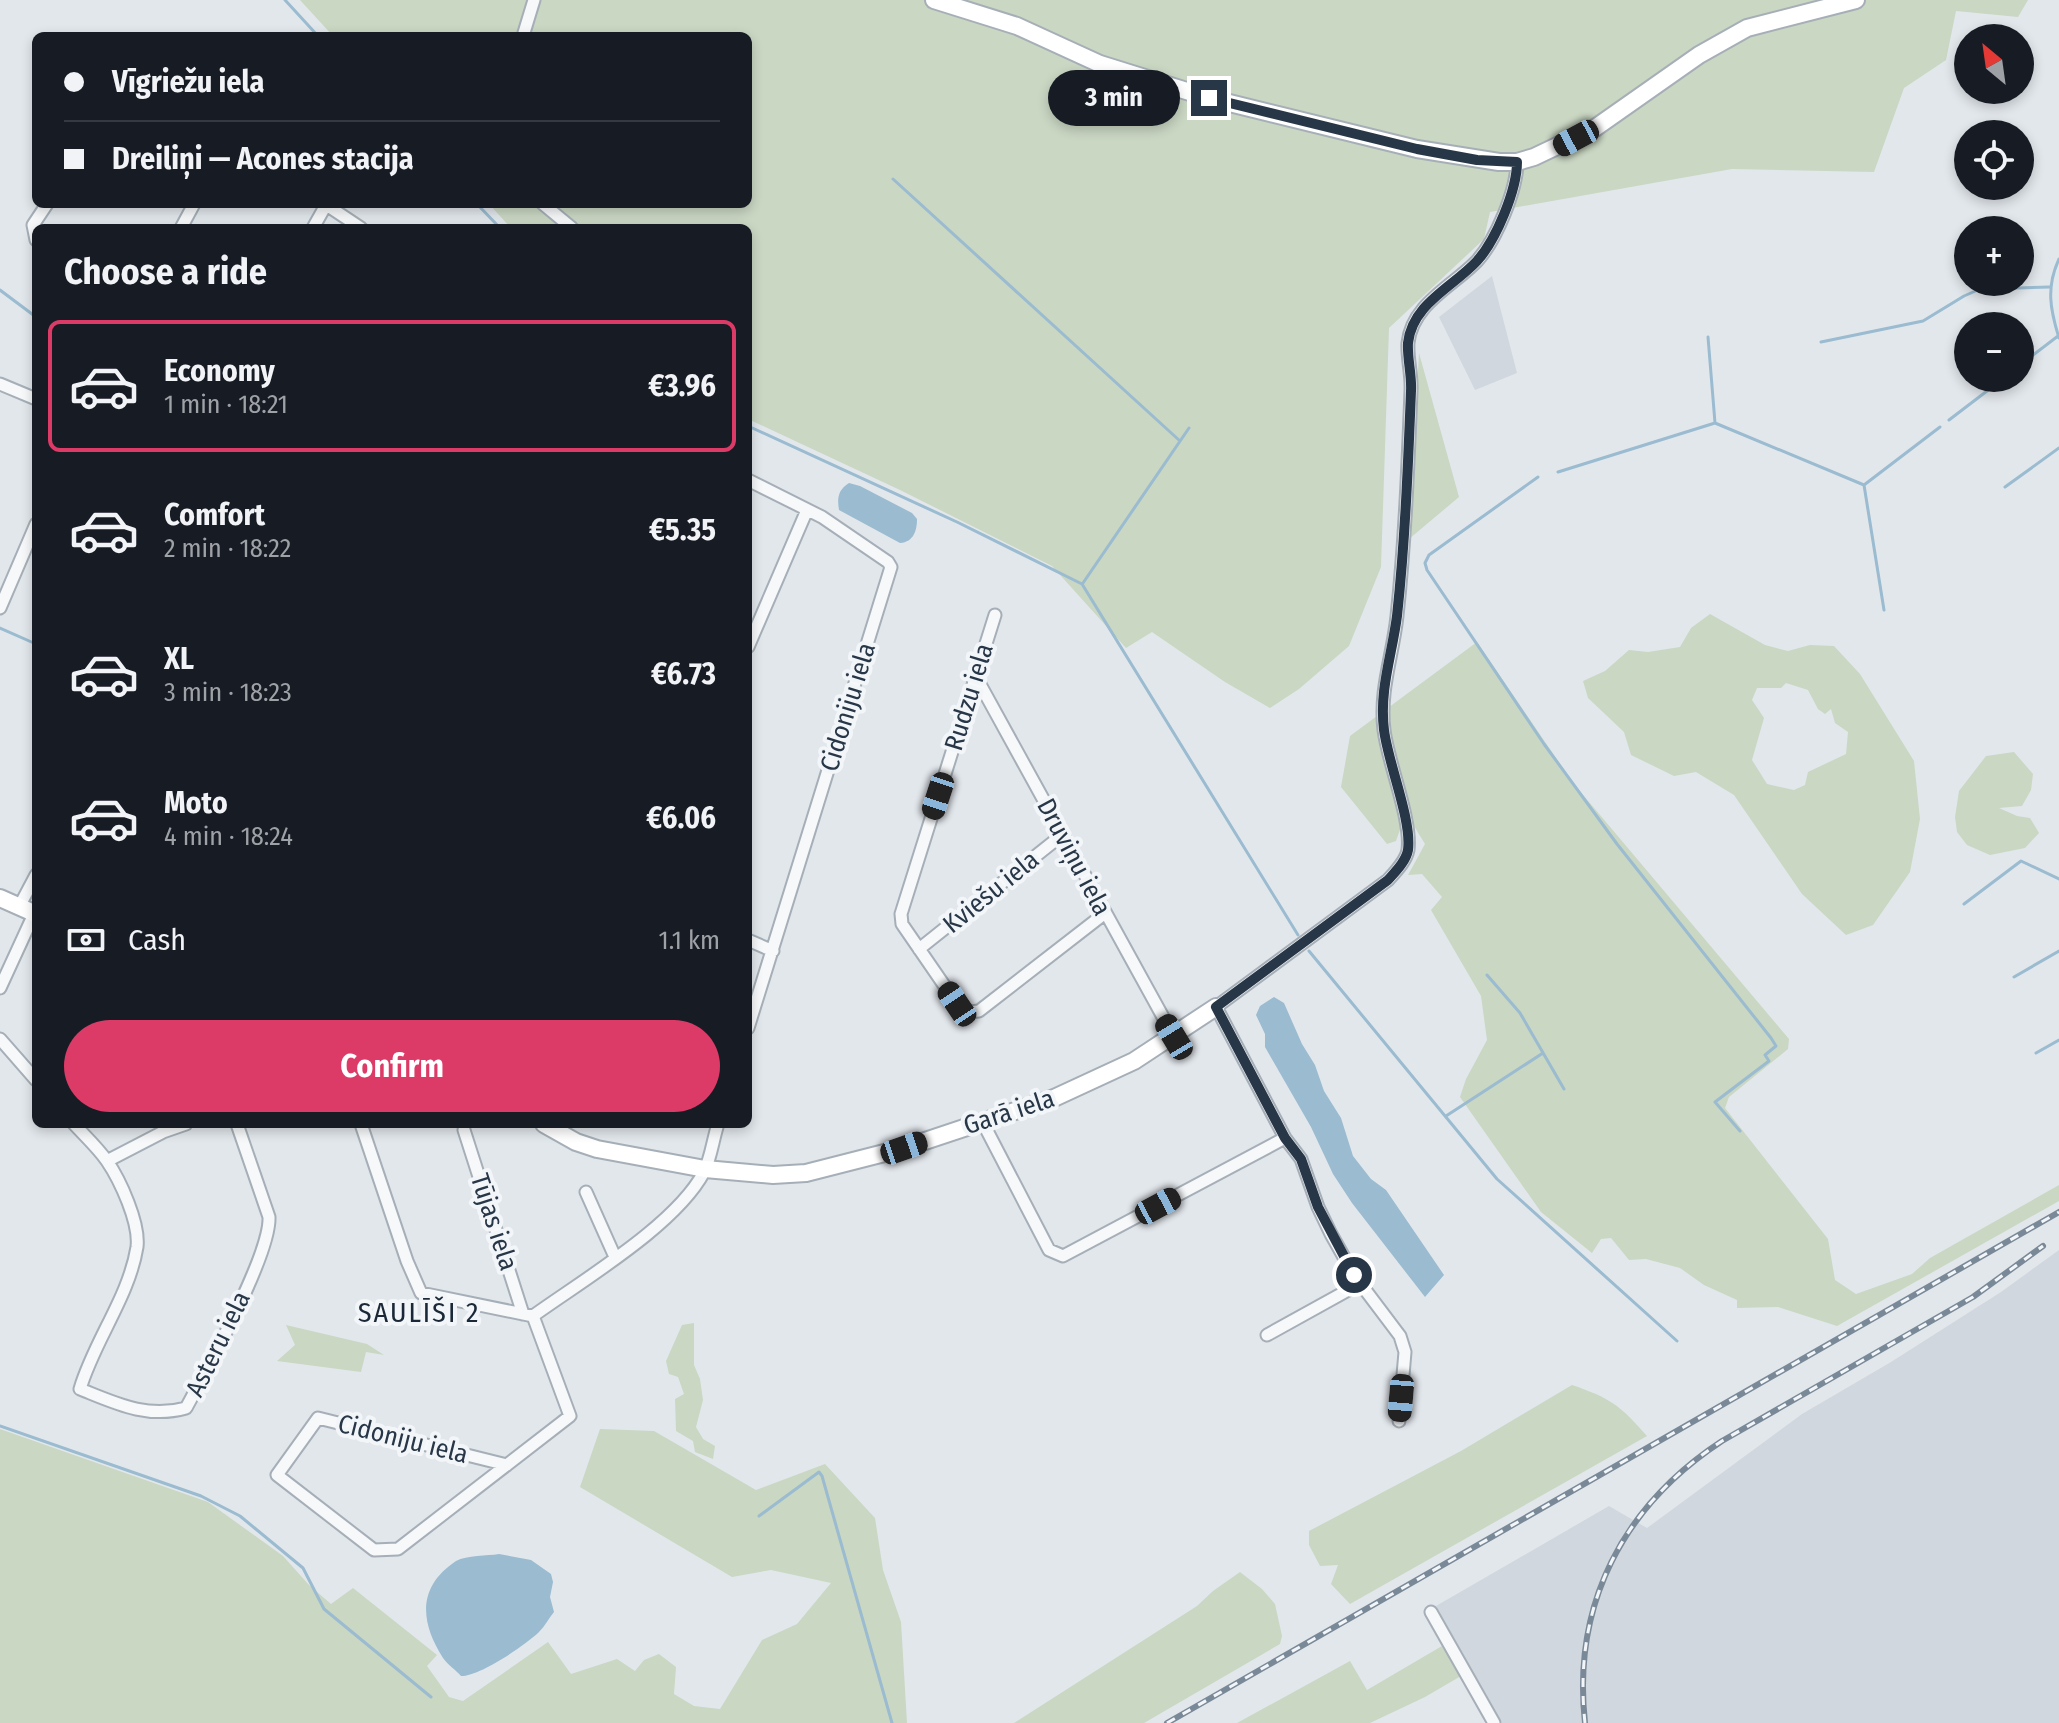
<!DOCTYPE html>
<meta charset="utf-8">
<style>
body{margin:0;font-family:"Fira Sans Condensed",sans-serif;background:#20242c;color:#f1f3f6;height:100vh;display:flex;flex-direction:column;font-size:30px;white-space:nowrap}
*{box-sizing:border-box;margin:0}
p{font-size:26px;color:#9ea1a6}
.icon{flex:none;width:44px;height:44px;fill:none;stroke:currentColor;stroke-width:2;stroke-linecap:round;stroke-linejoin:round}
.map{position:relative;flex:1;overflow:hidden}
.details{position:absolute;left:32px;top:224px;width:720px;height:904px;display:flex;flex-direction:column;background:#171b24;border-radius:12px;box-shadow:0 4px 12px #0003}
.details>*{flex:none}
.guide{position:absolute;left:32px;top:32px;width:720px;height:176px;border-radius:12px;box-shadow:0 4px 12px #0003;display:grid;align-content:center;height:176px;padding:0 32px;background:#171b24}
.needle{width:52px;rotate:331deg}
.fabs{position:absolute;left:1954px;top:24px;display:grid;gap:16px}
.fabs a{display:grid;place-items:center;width:80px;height:80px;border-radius:50%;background:#171b24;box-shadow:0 4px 12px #0003;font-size:40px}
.end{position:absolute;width:36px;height:36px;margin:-18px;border:10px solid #283747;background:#fff;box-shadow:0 0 0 4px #fff}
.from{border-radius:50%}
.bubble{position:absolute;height:56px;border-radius:28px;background:#171b24;box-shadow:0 4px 12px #0003;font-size:26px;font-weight:700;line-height:56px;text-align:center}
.car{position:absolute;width:24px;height:48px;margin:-24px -12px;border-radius:10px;box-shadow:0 0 6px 2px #0007;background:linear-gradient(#222 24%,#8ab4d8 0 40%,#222 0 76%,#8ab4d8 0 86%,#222 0)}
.guide b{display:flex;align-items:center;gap:28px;height:76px;font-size:30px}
.guide b+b{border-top:2px solid #363941}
.guide i{width:20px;height:20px;background:#f1f3f6}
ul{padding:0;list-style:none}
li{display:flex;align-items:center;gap:24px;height:132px;margin:0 16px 12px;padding:0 16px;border:4px solid transparent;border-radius:12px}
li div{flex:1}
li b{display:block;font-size:30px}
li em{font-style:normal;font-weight:700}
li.current{border-color:#dd3b67}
li>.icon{width:72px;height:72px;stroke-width:1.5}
h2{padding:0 32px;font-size:36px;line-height:96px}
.pay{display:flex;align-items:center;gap:20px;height:88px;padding:0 32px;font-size:30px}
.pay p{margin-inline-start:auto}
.primary-button{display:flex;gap:16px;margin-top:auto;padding:16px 32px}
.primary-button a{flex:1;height:92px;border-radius:48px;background:#dd3b67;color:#fff;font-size:32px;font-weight:700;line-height:92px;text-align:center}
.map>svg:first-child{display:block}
.built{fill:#d0d7de}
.green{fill:#cad7c3;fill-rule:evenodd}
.water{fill:#9abbd0}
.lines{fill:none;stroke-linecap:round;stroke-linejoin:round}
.stream{stroke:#9abbd0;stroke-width:3}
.street-casing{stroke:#a6afb7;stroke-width:15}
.secondary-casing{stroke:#a6afb7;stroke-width:20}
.street{stroke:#f6f8fa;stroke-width:11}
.secondary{stroke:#fff;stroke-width:16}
.rail-casing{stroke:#7a8998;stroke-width:6}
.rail{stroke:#f3f6f9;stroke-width:3;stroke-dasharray:9;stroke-linecap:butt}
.route{stroke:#283747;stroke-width:10}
.labels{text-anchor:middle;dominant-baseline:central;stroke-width:8;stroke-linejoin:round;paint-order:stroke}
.street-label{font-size:26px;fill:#283747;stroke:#f3f6f9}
.neighbourhood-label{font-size:28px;letter-spacing:2px;fill:#1a2837;stroke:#f3f6f9}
</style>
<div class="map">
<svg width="2059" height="1723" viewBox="0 0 2059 1723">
<rect width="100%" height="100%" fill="#e2e7ec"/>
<!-- built -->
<path class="built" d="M 1492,276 L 1517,373 L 1475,390 L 1439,317 Z
M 2059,1250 L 2059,1723 L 1502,1723 L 1436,1606 L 1609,1506 L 1647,1528 L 1802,1414 L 1891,1362 L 2001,1292 Z"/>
<!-- green -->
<path class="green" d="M 300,0 L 2028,0 L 2018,17 L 1956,11 L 1946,60 L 1904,88 L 1874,172 L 1732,169 L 1490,212 L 1484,239 L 1389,328 L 1381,567 L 1349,646 L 1299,689 L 1270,708 L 1225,682 L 1152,632 L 1126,648 L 1052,566 L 900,490 L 748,419 L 748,228 L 511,228 L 489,204 L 748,204 L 748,36 L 333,36 Z
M 1419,353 L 1459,497 L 1409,539 Z
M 1710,614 L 1765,645 L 1788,651 L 1810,645 L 1834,646 L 1860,674 L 1914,761 L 1920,819 L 1910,872 L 1873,925 L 1846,935 L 1802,894 L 1734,795 L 1696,772 L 1674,776 L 1631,755 L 1624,732 L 1588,698 L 1583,681 L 1605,671 L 1629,650 L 1648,652 L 1680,647 L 1691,628 ZM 1786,683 L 1808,690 L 1818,709 L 1825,714 L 1831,709 L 1835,723 L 1848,732 L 1846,754 L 1808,772 L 1805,785 L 1794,790 L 1767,784 L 1752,760 L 1764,718 L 1752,700 L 1757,688 L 1781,688 Z
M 1477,642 L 1573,783 L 1789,1039 L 1788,1049 L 1729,1097 L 1725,1108 L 1828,1239 L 1835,1280 L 1856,1294 L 1912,1274 L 1930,1258 L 2059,1185 L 2059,1201 L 1837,1326 L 1778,1307 L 1737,1308 L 1737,1300 L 1704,1285 L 1680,1268 L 1646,1259 L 1629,1260 L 1611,1238 L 1601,1239 L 1592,1253 L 1541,1212 L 1460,1097 L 1466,1079 L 1487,1040 L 1481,996 L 1431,910 L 1442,897 L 1422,874 L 1408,875 L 1425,844 L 1414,826 L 1402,824 L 1396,841 L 1387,844 L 1341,787 L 1350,736 Z
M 2014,752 L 2033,774 L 2031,790 L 2022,806 L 1999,808 L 2017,816 L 2030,818 L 2039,833 L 2025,848 L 1990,855 L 1967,845 L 1957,832 L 1955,817 L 1959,791 L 1986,756 Z
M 694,1323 L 694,1365 L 700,1379 L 703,1400 L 696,1427 L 703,1439 L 715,1446 L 713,1459 L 695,1452 L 693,1441 L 676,1431 L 675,1399 L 684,1394 L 678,1377 L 669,1374 L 666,1361 L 682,1325 Z
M 286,1325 L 367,1344 L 384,1355 L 366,1352 L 361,1372 L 277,1361 L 295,1345 Z
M 1572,1385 C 1610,1398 1620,1405 1647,1436 L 1350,1604 L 1331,1584 L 1338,1565 L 1320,1566 L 1309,1545 L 1309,1531 L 1461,1451 Z
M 0,1429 L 208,1502 L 283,1556 L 309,1585 L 331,1604 L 353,1588 L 437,1655 L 427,1666 L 449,1697 L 463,1701 L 548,1642 L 571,1674 L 617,1659 L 635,1671 L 644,1660 L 659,1654 L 676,1667 L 674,1694 L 694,1706 L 720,1709 L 762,1640 L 797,1624 L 831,1583 L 771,1570 L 732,1577 L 580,1487 L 600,1429 L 654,1431 L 756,1490 L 825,1464 L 875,1518 L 883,1570 L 901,1622 L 907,1723 L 0,1723 Z
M 1240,1572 L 1262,1589 L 1275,1604 L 1282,1636 L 1280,1644 L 1144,1723 L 1014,1723 L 1197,1606 L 1213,1591 Z
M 1442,1646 L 1461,1676 L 1425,1697 L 1370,1723 L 1237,1723 L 1350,1661 L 1367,1690 Z"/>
<!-- water -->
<path class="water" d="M 849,483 L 860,486 L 912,513 L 917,519 C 917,530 914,542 900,543 L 839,510 C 837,498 838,490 849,483 Z
M 1274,997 L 1284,1003 L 1302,1044 L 1315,1065 L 1324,1091 L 1341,1118 L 1353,1156 L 1371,1179 L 1386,1190 L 1444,1275 L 1425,1297 L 1352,1203 L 1333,1174 L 1311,1127 L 1265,1047 L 1265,1034 L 1256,1015 L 1260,1006 Z
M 499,1554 L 531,1560 L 551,1574 L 553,1582 L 550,1597 L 554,1612 C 549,1618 545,1626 539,1632 C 524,1646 480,1676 461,1676 C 456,1670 448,1665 443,1658 C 420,1622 417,1587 456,1561 C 467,1555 487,1556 499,1554 Z"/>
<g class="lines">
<!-- stream -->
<path class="stream" d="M 285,0 L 318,36
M 893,179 L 1180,441
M 477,204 L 500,228
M 2059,259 C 2046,287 2050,309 2059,338
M 0,290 L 36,317
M 1708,337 L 1715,423
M 1821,342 L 1923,321 L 1964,296 L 1980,289 L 2049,287
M 2020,365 L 2058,336
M 1949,420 L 2004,378
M 748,426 L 957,522 L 1082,584 L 1298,935
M 1558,472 L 1715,423 L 1864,485
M 1538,477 L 1429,555 L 1425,563 L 1427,570 L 1544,744 L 1617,844 L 1771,1038 L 1776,1046 L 1765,1055 L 1769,1061 L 1715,1102 L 1740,1131
M 2005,487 L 2059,448
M 1083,583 L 1189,428
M 1884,610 L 1864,485 L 1940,427
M 0,628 L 36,644
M 1964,904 L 2021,861 L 2059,879
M 1309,951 L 1497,1179 L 1677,1341
M 1487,975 L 1520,1013 L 1564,1089
M 2014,977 L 2059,951
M 2036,1053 L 2059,1040
M 1446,1116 L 1543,1053
M 0,1426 L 201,1496 L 240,1516 L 303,1568 L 324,1609 L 431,1697
M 759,1516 L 819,1472 L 822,1476 L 892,1723"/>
<!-- street casing -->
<g class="street-casing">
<path id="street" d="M 523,36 L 534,0
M 325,204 L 361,228
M 543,204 L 572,228
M 181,228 L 194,204
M 313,228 L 326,205
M 36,240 L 33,225 L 47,204
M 0,384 L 36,399
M 748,480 L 822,517 L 888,562 L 891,567 L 748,1028
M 0,608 L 36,524
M 995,615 L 901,914 L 902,924 L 957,1004 L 969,1012 L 979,1011 L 1104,914
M 748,647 L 807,510
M 976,677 L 1174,1037
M 19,907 L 36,875
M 748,940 L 773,951
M 919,949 L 1062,835
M 0,988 L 34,914
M 0,1039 L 36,1080
M 982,1121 L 1049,1250 L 1063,1256 L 1285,1138
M 74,1124 C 85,1136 98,1148 107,1161 C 120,1180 140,1223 137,1247 C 129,1297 94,1341 80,1389 C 115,1403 147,1419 186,1408 C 206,1371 271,1254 269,1217 L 237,1124
M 361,1124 L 407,1261 L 421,1293 L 533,1316
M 464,1130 L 523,1314
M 107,1161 L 163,1132 L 186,1124
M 586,1192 L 615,1257
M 1267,1335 L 1361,1283
M 1399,1421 L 1405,1352 L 1400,1336 L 1354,1275 L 1331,1234 L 1318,1207 L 1301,1159 L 1285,1138 L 1216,1007 L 1388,880 C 1396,871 1406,861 1408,850 C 1412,820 1388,763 1384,730 C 1379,690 1393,655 1397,616 C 1405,542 1408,466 1411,391 C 1412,375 1407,358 1408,343 C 1412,304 1453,286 1477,261 C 1496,240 1517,190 1517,162
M 507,1465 L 318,1418 L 277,1475 L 374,1550 L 398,1549 L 570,1416 L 533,1316 C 583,1280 676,1225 704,1172 C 711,1158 713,1139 718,1124
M 1431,1612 L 1494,1723"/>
</g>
<!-- secondary casing -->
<g class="secondary-casing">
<path id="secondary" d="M 934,0 L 1017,26 L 1100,64 L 1209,98 L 1417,149 L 1499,162 L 1517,162 L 1534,157 L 1595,128 L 1699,55 L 1747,28 L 1856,0
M 0,898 L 36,914
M 544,1124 L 576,1142 L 597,1149 L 705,1169 L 773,1175 L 806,1173 L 904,1148 L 1054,1098 L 1134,1061 L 1216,1007"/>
</g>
<!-- street -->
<use href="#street" class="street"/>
<!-- secondary -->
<use href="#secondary" class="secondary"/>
<!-- rail casing -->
<g class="rail-casing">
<path id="rail" d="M 1167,1723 L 2059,1212
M 1585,1723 C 1572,1604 1623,1506 1722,1441 L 1973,1297 L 2043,1246"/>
</g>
<!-- rail -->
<use href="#rail" class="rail"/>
</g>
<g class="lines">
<!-- route -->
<path class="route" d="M 1209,98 L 1417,149 L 1477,160 L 1517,162 C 1517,190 1496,240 1477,261 C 1453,287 1412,304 1408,343 C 1407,358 1412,375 1411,391 C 1408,466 1405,542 1397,616 C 1392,655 1379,690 1384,730 C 1388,763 1412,820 1408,850 C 1406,861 1396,871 1388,880 L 1216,1007 L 1285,1138 L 1301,1159 L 1318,1207 L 1354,1275"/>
</g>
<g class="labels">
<!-- street labels -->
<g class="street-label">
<text transform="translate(969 697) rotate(-73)">Rudzu iela</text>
<text transform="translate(848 707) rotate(-73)">Cidoniju iela</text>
<text transform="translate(1074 857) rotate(62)">Druviņu iela</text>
<text transform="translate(991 892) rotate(-39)">Kviešu iela</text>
<text transform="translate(1009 1112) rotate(-18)">Garā iela</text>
<text transform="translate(494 1222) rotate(72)">Tūjas iela</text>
<text transform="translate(218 1344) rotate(-64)">Asteru iela</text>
<text transform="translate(403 1439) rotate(14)">Cidoniju iela</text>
</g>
<!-- neighbourhood labels -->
<g class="neighbourhood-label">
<text x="419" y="1312">SAULĪŠI 2</text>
</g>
</g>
</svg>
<div class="fabs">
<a><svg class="needle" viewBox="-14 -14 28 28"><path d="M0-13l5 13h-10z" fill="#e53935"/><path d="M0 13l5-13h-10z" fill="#9ea1a6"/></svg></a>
<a><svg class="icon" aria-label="locate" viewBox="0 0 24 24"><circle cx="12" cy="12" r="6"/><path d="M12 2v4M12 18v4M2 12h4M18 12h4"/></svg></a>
<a>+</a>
<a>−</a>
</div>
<i class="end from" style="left:1354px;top:1275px"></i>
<i class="end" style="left:1209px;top:98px"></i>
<div class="bubble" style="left:1048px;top:70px;width:132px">3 min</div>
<i class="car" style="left:1576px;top:138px;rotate:242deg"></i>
<i class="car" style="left:938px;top:796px;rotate:198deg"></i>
<i class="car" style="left:957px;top:1004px;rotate:326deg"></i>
<i class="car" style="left:1174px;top:1037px;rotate:329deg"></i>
<i class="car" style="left:904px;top:1148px;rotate:71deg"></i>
<i class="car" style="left:1158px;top:1206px;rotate:62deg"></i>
<i class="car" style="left:1401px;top:1398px;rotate:185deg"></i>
<div class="guide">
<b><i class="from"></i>Vīgriežu iela</b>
<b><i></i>Dreiliņi — Acones stacija</b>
</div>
<section class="details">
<h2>Choose a ride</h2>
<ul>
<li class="current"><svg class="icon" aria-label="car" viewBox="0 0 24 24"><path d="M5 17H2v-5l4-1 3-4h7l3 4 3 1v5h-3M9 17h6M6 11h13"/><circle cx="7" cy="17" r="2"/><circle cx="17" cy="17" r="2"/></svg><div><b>Economy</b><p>1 min · 18:21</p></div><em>€3.96</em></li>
<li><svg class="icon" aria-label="car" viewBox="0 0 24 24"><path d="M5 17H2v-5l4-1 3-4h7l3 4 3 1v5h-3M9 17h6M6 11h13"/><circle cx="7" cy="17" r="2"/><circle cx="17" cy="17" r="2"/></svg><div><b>Comfort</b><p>2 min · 18:22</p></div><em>€5.35</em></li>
<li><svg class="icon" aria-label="car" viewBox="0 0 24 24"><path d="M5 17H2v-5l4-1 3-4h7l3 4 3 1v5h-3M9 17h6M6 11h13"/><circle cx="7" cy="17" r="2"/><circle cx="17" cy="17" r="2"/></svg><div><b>XL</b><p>3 min · 18:23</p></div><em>€6.73</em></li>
<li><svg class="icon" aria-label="car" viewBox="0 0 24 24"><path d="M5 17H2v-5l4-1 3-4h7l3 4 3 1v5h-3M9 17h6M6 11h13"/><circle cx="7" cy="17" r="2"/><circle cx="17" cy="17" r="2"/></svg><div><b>Moto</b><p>4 min · 18:24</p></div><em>€6.06</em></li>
</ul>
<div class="pay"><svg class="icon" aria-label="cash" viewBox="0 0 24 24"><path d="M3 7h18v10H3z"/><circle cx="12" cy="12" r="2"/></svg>Cash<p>1.1 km</p></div>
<div class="primary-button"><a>Confirm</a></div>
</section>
</div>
